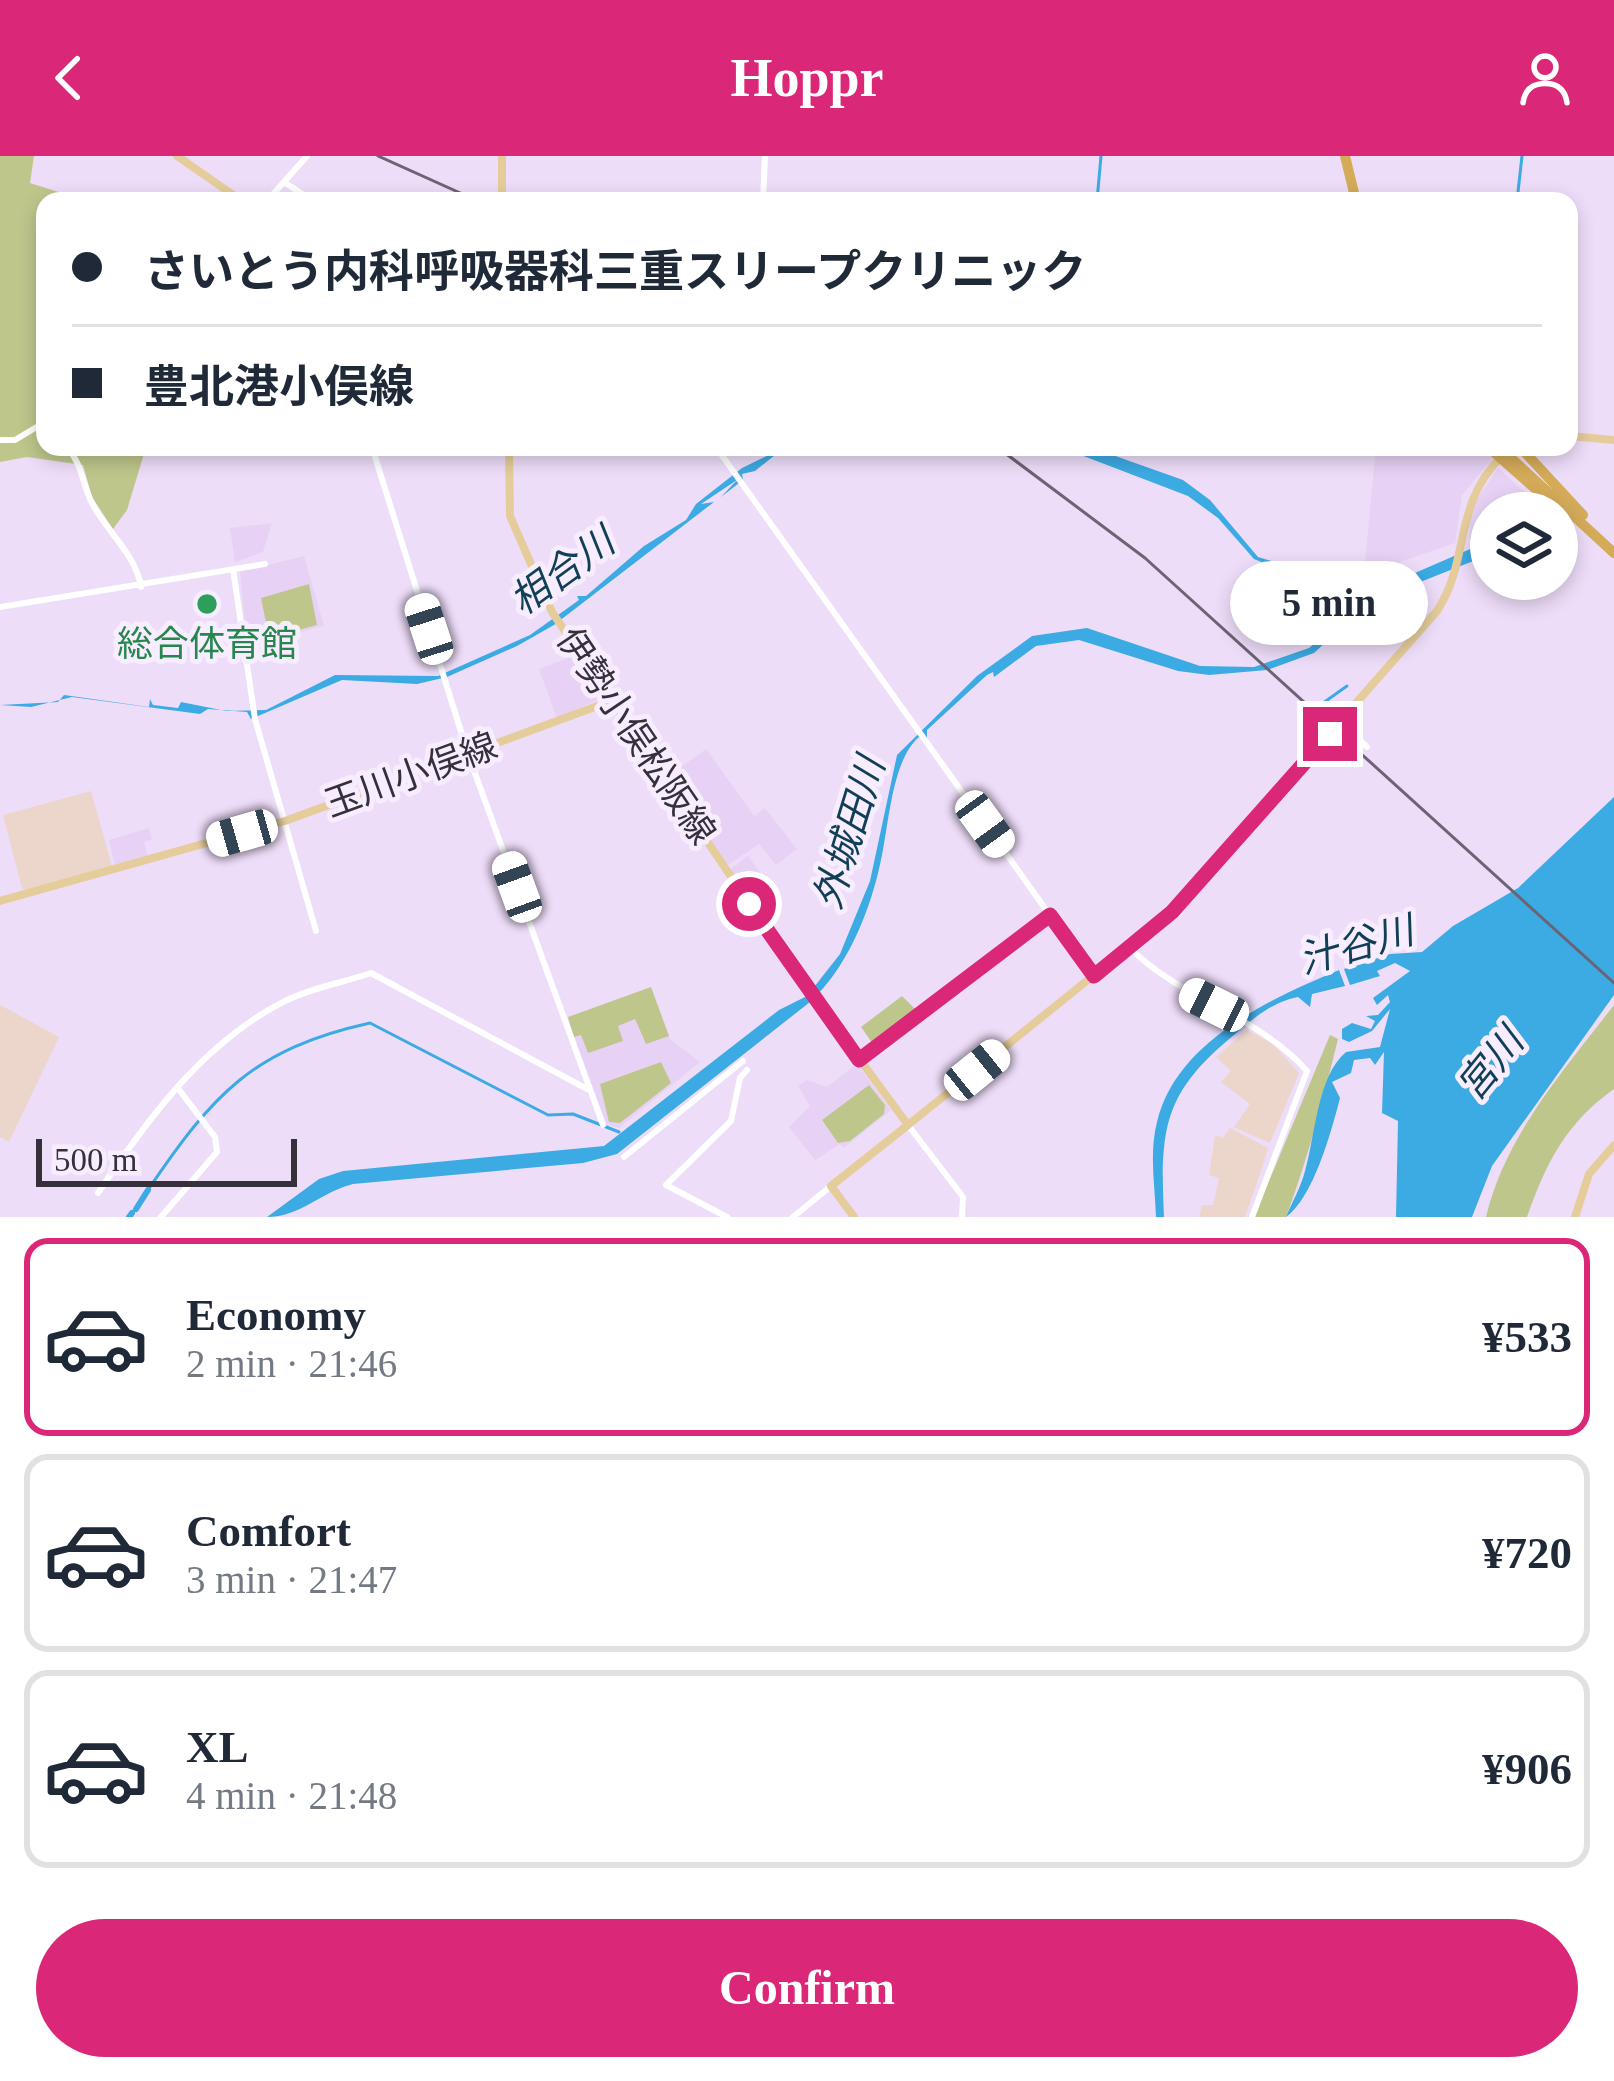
<!DOCTYPE html>
<meta charset="utf-8">
<style>
body{margin:0;font-family:"Times New Roman","Noto Sans JP",serif;background:#f2f2f3;color:#1f2937;height:100vh;display:flex;flex-direction:column;font-size:45px;white-space:nowrap}
*{box-sizing:border-box;margin:0}
p{font-size:39px;color:#747a83}
.icon{flex:none;width:66px;height:66px;fill:none;stroke:currentColor;stroke-width:2;stroke-linecap:round;stroke-linejoin:round}
.map{position:relative;height:1061px;overflow:hidden}
.details{display:flex;flex-direction:column;background:#fff;flex:1}
.details>*{flex:none}
.top-card{position:absolute;left:36px;top:36px;width:1542px;height:264px;border-radius:24px;box-shadow:0 6px 18px #0003;display:grid;align-content:center;height:264px;padding:0 36px;background:#fff}
.tools{position:absolute;left:1470px;top:336px;display:grid;gap:24px}
.tools a{display:grid;place-items:center;width:108px;height:108px;border-radius:50%;background:#fff;box-shadow:0 6px 18px #0003;font-size:60px}
.scale{position:absolute;left:36px;bottom:30px;width:261px;box-sizing:border-box;padding-left:12px;border:6px solid #36303b;border-top:0;font-size:33px;line-height:42px;white-space:nowrap;color:#36303b;-webkit-text-stroke:9px #f7edfe;paint-order:stroke}
.end{position:absolute;width:54px;height:54px;margin:-27px;border:15px solid #db2777;background:#fff;box-shadow:0 0 0 6px #fff}
.from{border-radius:50%}
.bubble{position:absolute;height:84px;border-radius:42px;background:#fff;box-shadow:0 6px 18px #0003;font-size:39px;font-weight:600;line-height:84px;text-align:center}
.car{position:absolute;width:36px;height:72px;margin:-36px -18px;border-radius:15px;box-shadow:0 0 9px 3px #0007;background:linear-gradient(#fff 24%,#345 0 40%,#fff 0 76%,#345 0 86%,#fff 0)}
.top-card b{display:flex;align-items:center;gap:42px;height:114px;font-size:45px}
.top-card b+b{border-top:3px solid #e0e1e3}
.top-card i{width:30px;height:30px;background:#1f2937}
ul{padding:21px 0 0;list-style:none}
li{display:flex;align-items:center;gap:36px;height:198px;margin:0 24px 18px;padding:0 12px;border:6px solid #e0e1e3;border-radius:24px}
li div{flex:1}
li b{display:block;font-size:45px}
li em{font-style:normal;font-weight:600}
li.active{border-color:#db2777}
li>.icon{width:108px;height:108px;stroke-width:1.5}
.action{display:flex;gap:24px;margin-top:auto;padding:24px 36px}
.action a{flex:1;height:138px;border-radius:72px;background:#db2777;color:#fff;font-size:48px;font-weight:600;line-height:138px;text-align:center}
header{display:flex;justify-content:space-between;align-items:center;height:156px;padding:0 36px;background:#db2777;color:#fff;font-size:54px;font-weight:600}
.map>svg:first-child{display:block}
.built{fill:#e7d2f5}
.industrial{fill:#ecd5ca}
.green{fill:#bfc68c}
.water{fill:#3cabe3}
.lines{fill:none;stroke-linecap:round;stroke-linejoin:round}
.stream{stroke:#3cabe3;stroke-width:3}
.canal{stroke:#3cabe3;stroke-width:6}
.minor{stroke:#fff;stroke-width:6}
.major{stroke:#e5cd9b;stroke-width:8}
.highway{stroke:#d4ab59;stroke-width:10}
.rail{stroke:#6c6373;stroke-width:3}
.route{stroke:#db2777;stroke-width:15}
.leisure-dot{fill:#2e9e5b;stroke:#f7edfe;stroke-width:4.5}
.labels{text-anchor:middle;dominant-baseline:central;stroke-width:10;stroke-linejoin:round;paint-order:stroke}
.leisure-label{font-size:36px;fill:#27864d;stroke:#f7edfe}
.street-label{font-size:36px;fill:#36303b;stroke:#f7edfe}
.water-label{font-size:39px;font-style:italic;fill:#113f56;stroke:#f7edfe}
</style>
<header><svg class="icon" aria-label="back" viewBox="0 0 24 24"><path d="M15 5l-7 7 7 7"/></svg>Hoppr<svg class="icon" aria-label="person" viewBox="0 0 24 24"><circle cx="12" cy="8" r="4"/><path d="M4 21q1-7 8-7t8 7"/></svg></header>
<div class="map">
<svg width="1614" height="1061" viewBox="0 0 1614 1061">
<rect width="100%" height="100%" fill="#eeddf9"/>
<!-- built -->
<path class="built" d="M 1376,291 L 1482,291 L 1492,303 L 1462,339 L 1455,387 L 1371,416 L 1364,416 Z
M 1498,312 L 1545,355 L 1491,357 L 1491,377 L 1469,383 L 1471,352 Z
M 272,367 L 263,396 L 235,406 L 230,372 Z
M 304,400 L 324,470 L 247,489 L 240,416 Z
M 576,499 L 597,534 L 597,544 L 557,563 L 539,513 Z
M 706,593 L 754,660 L 765,652 L 797,693 L 776,709 L 759,688 L 728,709 L 688,653 L 703,642 L 681,611 Z
M 149,672 L 152,683 L 144,686 L 148,700 L 115,710 L 109,684 Z
M 748,700 L 773,734 L 755,750 L 730,713 Z
M 651,831 L 670,883 L 700,906 L 619,972 L 607,969 L 567,863 Z
M 857,908 L 891,954 L 844,992 L 840,988 L 815,1004 L 789,971 L 810,950 L 798,930 L 807,924 L 827,931 Z"/>
<!-- industrial -->
<path class="industrial" d="M 91,635 L 112,710 L 28,735 L 22,732 L 3,659 Z
M 0,849 L 59,881 L 9,986 L 0,981 Z
M 1247,874 L 1273,888 L 1299,917 L 1270,987 L 1234,971 L 1250,948 L 1221,926 L 1231,915 L 1216,901 Z
M 1230,972 L 1268,992 L 1262,1012 L 1245,1061 L 1199,1061 L 1202,1049 L 1213,1049 L 1219,1022 L 1209,1019 L 1215,979 L 1223,982 Z"/>
<!-- green -->
<path class="green" d="M 0,0 L 34,0 L 30,27 L 87,45 L 45,45 L 45,291 L 146,291 L 127,354 L 113,373 L 92,341 L 83,309 L 27,301 L 0,306 Z
M 309,428 L 317,469 L 269,482 L 261,442 Z
M 651,831 L 669,880 L 646,888 L 635,863 L 618,870 L 623,885 L 588,897 L 581,879 L 574,881 L 568,861 Z
M 902,840 L 919,857 L 875,891 L 861,871 Z
M 1614,849 L 1614,933 C 1566,967 1546,1007 1527,1061 L 1486,1061 C 1505,980 1564,914 1614,849 Z
M 1330,879 L 1338,883 C 1323,945 1308,1002 1286,1061 L 1254,1061 Z
M 661,906 L 671,927 L 620,967 L 609,966 L 600,928 Z
M 869,929 L 885,949 L 884,958 L 850,985 L 838,987 L 822,964 Z"/>
<!-- water -->
<path class="water" d="M 785,291 L 755,315 L 742,318 L 743,324 L 721,341 L 737,324 L 701,348 L 714,346 L 554,469 L 517,490 L 447,521 L 417,528 L 342,524 L 251,563 L 247,556 L 208,553 L 200,558 L 72,541 L 31,551 L 0,549 L 58,546 L 64,539 L 149,551 L 150,543 L 153,549 L 178,552 L 181,546 L 226,555 L 266,554 L 335,519 L 438,520 L 530,479 L 579,444 L 577,440 L 586,440 L 644,390 L 686,364 L 696,348 L 742,312 Z
M 1060,291 L 1090,291 L 1183,324 L 1210,344 L 1258,401 L 1371,436 L 1491,384 L 1491,398 L 1390,438 L 1353,461 L 1314,497 L 1267,514 L 1209,519 L 1178,515 L 1079,484 L 1036,490 L 994,521 L 993,516 L 987,519 L 927,574 L 927,584 L 919,581 C 890,606 889,675 879,713 C 868,760 846,813 810,846 L 617,998 L 583,1007 L 353,1028 C 321,1036 300,1061 267,1061 L 319,1023 L 343,1015 L 604,990 L 779,854 L 807,840 L 840,798 L 870,725 L 897,599 L 977,520 L 1032,480 L 1087,472 L 1200,510 L 1254,511 L 1309,492 L 1372,439 L 1331,426 L 1321,430 L 1254,403 L 1218,362 L 1188,340 Z
M 1614,641 L 1614,839 L 1492,1010 L 1472,1061 L 1396,1061 L 1398,965 L 1382,957 L 1384,896 L 1375,909 L 1370,902 L 1354,904 L 1351,917 L 1332,926 L 1340,942 C 1331,977 1313,1042 1286,1061 C 1292,1046 1301,1031 1305,1015 C 1315,982 1317,920 1346,896 L 1380,891 L 1390,853 L 1372,875 L 1349,886 L 1342,883 L 1342,873 L 1352,867 L 1371,873 L 1375,865 L 1366,860 L 1378,859 L 1390,846 L 1388,839 L 1377,849 L 1373,842 L 1410,815 L 1395,807 L 1377,815 L 1380,820 L 1350,829 L 1344,813 L 1390,798 L 1422,796 L 1453,770 L 1518,732 Z
M 1339,814 L 1345,830 L 1312,838 L 1310,851 L 1298,841 C 1272,846 1254,862 1234,879 C 1163,937 1160,973 1164,1061 L 1156,1061 C 1155,1030 1149,997 1157,966 C 1176,885 1272,842 1339,814 Z"/>
<g class="lines">
<!-- stream -->
<path class="stream" d="M 1097,45 L 1101,0
M 1517,45 L 1522,0
M 1316,552 L 1347,530
M 148,1034 C 213,938 253,893 370,867 L 548,959 L 573,958 L 619,976"/>
<!-- canal -->
<path class="canal" d="M 136,1053 L 148,1034
M 129,1061 L 132,1057"/>
<!-- minor -->
<path class="minor" d="M 284,26 L 313,45
M 267,45 L 307,0
M 763,45 L 765,0
M 0,284 L 15,284 L 45,266
M 67,291 C 82,308 82,326 91,345 C 106,376 135,396 141,431
M 372,291 L 468,598 L 603,969
M 716,291 L 1094,821
M 233,413 L 255,563 L 316,775
M 0,451 L 265,408
M 1352,576 L 1367,591
M 1130,792 C 1183,845 1258,859 1307,915 L 1252,1061
M 859,904 L 1050,759
M 908,969 L 963,1041 L 962,1061
M 624,1001 L 743,905
M 98,1037 C 147,964 202,888 283,846 C 310,832 342,827 371,817 L 587,933
M 161,1061 L 217,996 L 215,981 L 177,931
M 727,1061 L 666,1029 L 731,965 L 740,922 L 747,914
M 793,1061 L 831,1030"/>
<!-- major -->
<path class="major" d="M 177,0 L 242,45
M 502,0 L 502,45
M 1569,280 L 1614,284
M 509,291 L 510,360 L 552,456 L 799,821 L 908,969 L 831,1030 L 854,1061
M 0,745 L 285,665 L 611,545
M 908,969 L 1172,756 L 1437,455 C 1471,403 1452,349 1502,300
M 1575,1061 L 1589,1018 L 1614,989"/>
<!-- highway -->
<path class="highway" d="M 1345,0 L 1356,45
M 1488,291 L 1539,336
M 1499,291 L 1614,397
M 1520,291 L 1583,359"/>
<!-- rail -->
<path class="rail" d="M 378,0 L 478,45
M 997,291 L 1145,402 L 1614,827"/>
</g>
<g class="lines">
<!-- route -->
<path class="route" d="M 749,748 L 859,904 L 1050,759 L 1094,820 L 1172,756 L 1330,578"/>
</g>
<!-- markers -->
<circle class="leisure-dot" cx="207" cy="448" r="12"/>
<g class="labels">
<!-- leisure labels -->
<g class="leisure-label">
<text x="207" y="488">総合体育館</text>
</g>
<!-- street labels -->
<g class="street-label">
<text transform="translate(636 580) rotate(56)">伊勢小俣松阪線</text>
<text transform="translate(411 619) rotate(-20)">玉川小俣線</text>
</g>
<!-- water labels -->
<g class="water-label">
<text transform="translate(562 415) rotate(-36)">相合川</text>
<text transform="translate(849 677) rotate(-73)">外城田川</text>
<text transform="translate(1356 789) rotate(-16)">汁谷川</text>
<text transform="translate(1490 908) rotate(-51)">宮川</text>
</g>
</g>
</svg>
<div class="tools">
<a><svg class="icon" aria-label="layers" viewBox="0 0 24 24"><path d="M12 4l9 5-9 5-9-5zM3 14l9 5 9-5"/></svg></a>
</div>
<div class="scale">500 m</div>
<i class="end from" style="left:749px;top:748px"></i>
<i class="end" style="left:1330px;top:578px"></i>
<div class="bubble" style="left:1230px;top:405px;width:198px">5 min</div>
<i class="car" style="left:429px;top:473px;rotate:342deg"></i>
<i class="car" style="left:985px;top:668px;rotate:144deg"></i>
<i class="car" style="left:242px;top:677px;rotate:254deg"></i>
<i class="car" style="left:517px;top:731px;rotate:340deg"></i>
<i class="car" style="left:1214px;top:849px;rotate:296deg"></i>
<i class="car" style="left:977px;top:914px;rotate:51deg"></i>
<div class="top-card">
<b><i class="from"></i>さいとう内科呼吸器科三重スリープクリニック</b>
<b><i></i>豊北港小俣線</b>
</div>
</div>
<section class="details">
<ul>
<li class="active"><svg class="icon" aria-label="car" viewBox="0 0 24 24"><path d="M5 17H2v-5l4-1 3-4h7l3 4 3 1v5h-3M9 17h6M6 11h13"/><circle cx="7" cy="17" r="2"/><circle cx="17" cy="17" r="2"/></svg><div><b>Economy</b><p>2 min · 21:46</p></div><em>¥533</em></li>
<li><svg class="icon" aria-label="car" viewBox="0 0 24 24"><path d="M5 17H2v-5l4-1 3-4h7l3 4 3 1v5h-3M9 17h6M6 11h13"/><circle cx="7" cy="17" r="2"/><circle cx="17" cy="17" r="2"/></svg><div><b>Comfort</b><p>3 min · 21:47</p></div><em>¥720</em></li>
<li><svg class="icon" aria-label="car" viewBox="0 0 24 24"><path d="M5 17H2v-5l4-1 3-4h7l3 4 3 1v5h-3M9 17h6M6 11h13"/><circle cx="7" cy="17" r="2"/><circle cx="17" cy="17" r="2"/></svg><div><b>XL</b><p>4 min · 21:48</p></div><em>¥906</em></li>
</ul>
<div class="action"><a>Confirm</a></div>
</section>
